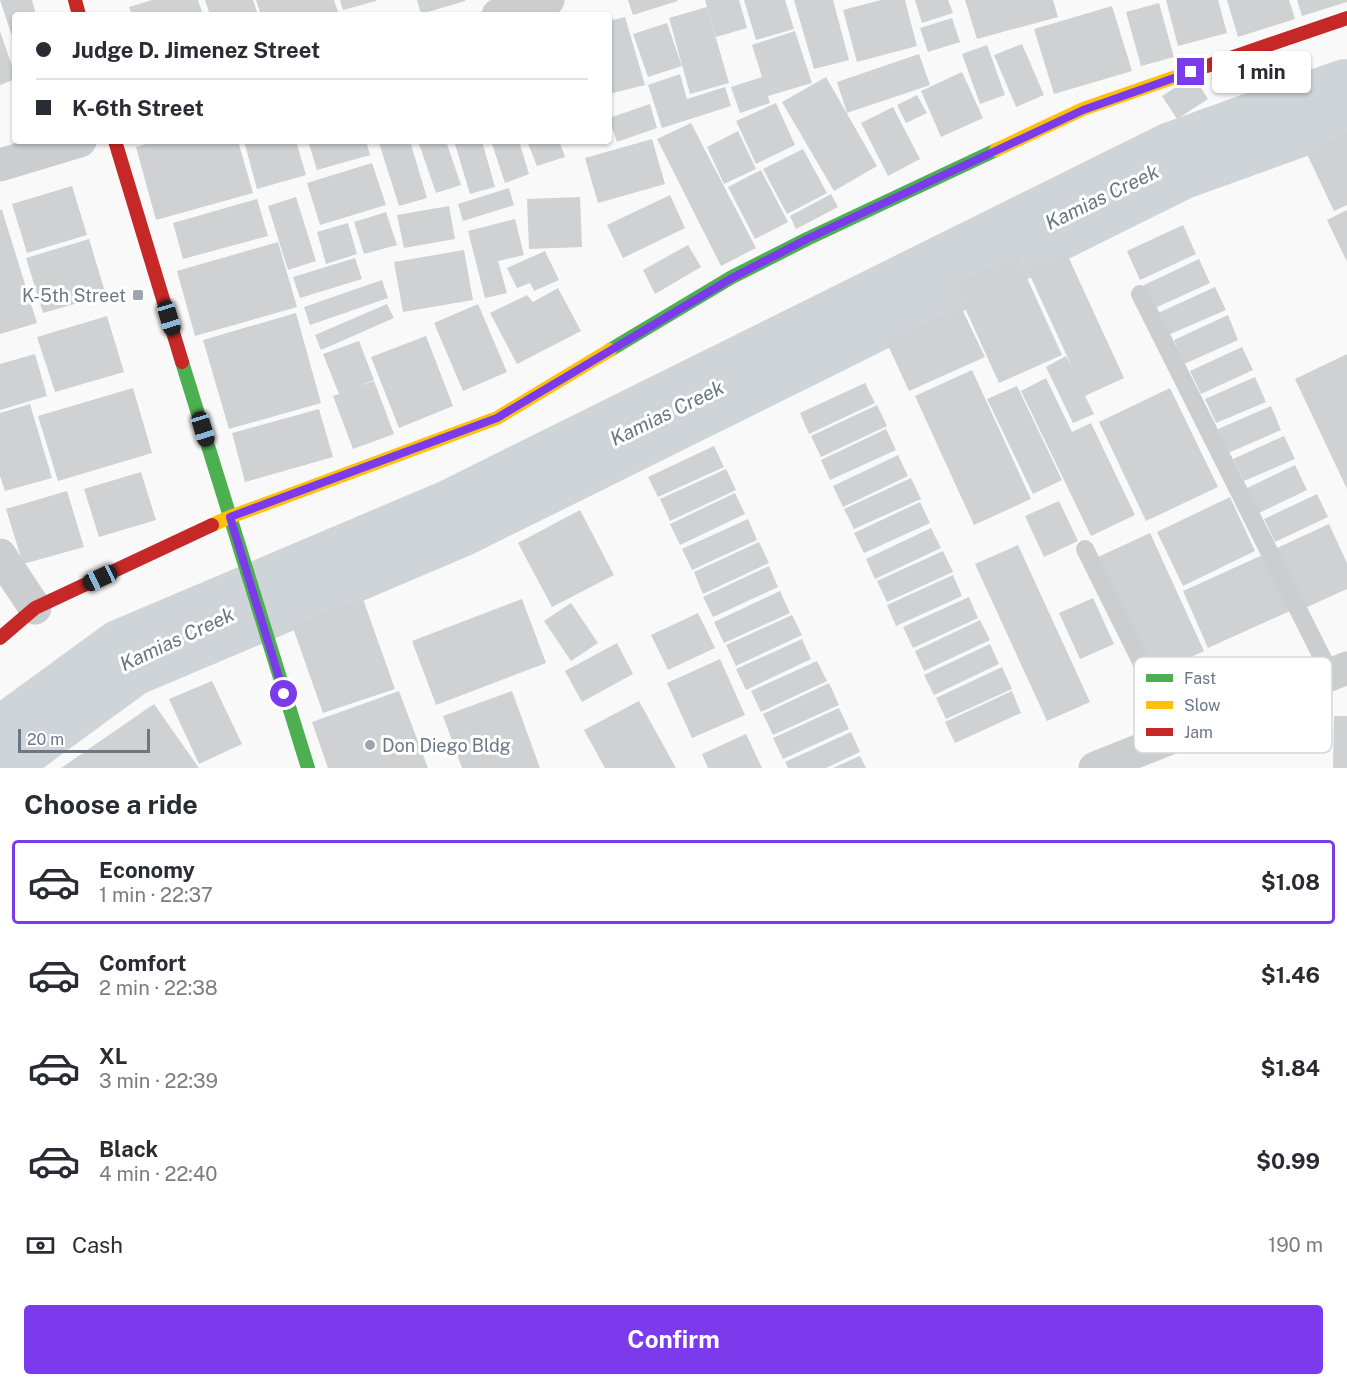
<!DOCTYPE html>
<meta charset="utf-8">
<style>
body{margin:0;font-family:"Public Sans",sans-serif;background:#f2f2f3;color:#2b2b33;height:100vh;display:flex;flex-direction:column;font-size:22px;white-space:nowrap}
*{box-sizing:border-box;margin:0}
p{font-size:20px;color:#7c7c81}
.icon{flex:none;width:33px;height:33px;fill:none;stroke:currentColor;stroke-width:2;stroke-linecap:round;stroke-linejoin:round}
.map{position:relative;height:768px;overflow:hidden}
.side{display:flex;flex-direction:column;background:#fff;flex:1}
.side>*{flex:none}
.hud{position:absolute;left:12px;top:12px;width:600px;height:132px;border-radius:6px;box-shadow:0 2px 4px #0004;display:grid;align-content:center;height:132px;padding:0 24px;background:#fff}
.scale{position:absolute;left:18px;bottom:15px;width:132px;box-sizing:border-box;padding-left:6px;border:3px solid #6b7787;border-top:0;font-size:16px;line-height:21px;white-space:nowrap;color:#6b7787;-webkit-text-stroke:4px #fff;paint-order:stroke}
.end{position:absolute;width:27px;height:27px;margin:-14px;border:8px solid #7c3aed;background:#fff;box-shadow:0 0 0 3px #fff}
.from{border-radius:50%}
.bubble{position:absolute;height:42px;border-radius:6px;background:#fff;box-shadow:0 2px 4px #0004;font-size:20px;font-weight:700;line-height:42px;text-align:center}
.car{position:absolute;width:18px;height:36px;margin:-18px -9px;border-radius:8px;box-shadow:0 0 4px 2px #0007;background:linear-gradient(#222 24%,#8ab4d8 0 40%,#222 0 76%,#8ab4d8 0 86%,#222 0)}
.hud b{display:flex;align-items:center;gap:21px;height:57px;font-size:22px}
.hud b+b{border-top:2px solid #e1e1e2}
.hud i{width:15px;height:15px;background:#2b2b33}
ul{padding:0;list-style:none}
li{display:flex;align-items:center;gap:18px;height:84px;margin:0 12px 9px;padding:0 12px;border:3px solid transparent;border-radius:6px}
li div{flex:1}
li b{display:block;font-size:22px}
li em{font-style:normal;font-weight:700}
li.active{border-color:#7c3aed}
li>.icon{width:54px;height:54px;stroke-width:1.5}
h2{padding:0 24px;font-size:27px;line-height:72px}
.pay{display:flex;align-items:center;gap:15px;height:66px;padding:0 24px;font-size:22px}
.pay p{margin-inline-start:auto}
.cta{display:flex;gap:12px;margin-top:auto;padding:12px 24px}
.cta a{flex:1;height:69px;border-radius:6px;background:#7c3aed;color:#fff;font-size:24px;font-weight:700;line-height:69px;text-align:center}
.map>svg:first-child{display:block}
.lines{fill:none;stroke-linecap:round;stroke-linejoin:round}
.river{stroke:#ced4d7;stroke-width:80}
.building{fill:#d0d1d2}
.lane{stroke:#cccdce;stroke-width:18}
.street{stroke:#cccdce;stroke-width:33}
.fast{stroke:#4caf50;stroke-width:14}
.slow{stroke:#ffc107;stroke-width:14}
.jam{stroke:#c62828;stroke-width:14}
.route{stroke:#7c3aed;stroke-width:8}
.poi-dot{fill:#9da4af;stroke:#fff;stroke-width:2}
.labels{text-anchor:middle;dominant-baseline:central;stroke-width:6;stroke-linejoin:round;paint-order:stroke}
.poi-label{font-size:18px;fill:#6b7787;stroke:#fff;text-anchor:end}
.water-label{font-size:20px;font-style:italic;fill:#677781;stroke:#fff}
.key{fill:#fff;stroke:#d3d6db;stroke-width:1.5}
.key-label{font-size:16px;fill:#6b7787}
</style>
<div class="map">
<svg width="1347" height="768" viewBox="0 0 1347 768">
<rect width="100%" height="100%" fill="#f9f9f9"/>
<g class="lines">
<!-- river -->
<path class="river" d="M 0,750 L 126,658 L 456,518 L 1176,161 L 1347,99"/>
</g>
<!-- building -->
<path class="building" d="M 0,0 L 32,0 L 36,15 L 15,15 L 15,45 Z
M 152,0 L 198,0 L 203,15 L 132,15 L 129,7 Z
M 205,0 L 253,0 L 258,15 L 210,15 Z
M 256,0 L 334,0 L 339,15 L 261,15 Z
M 340,0 L 376,0 L 376,1 L 343,10 Z
M 417,0 L 465,0 L 465,1 L 421,14 Z
M 628,0 L 677,0 L 678,1 L 633,15 Z
M 705,0 L 739,0 L 747,28 L 716,37 Z
M 744,0 L 785,0 L 794,29 L 756,40 Z
M 794,0 L 833,0 L 849,60 L 814,69 Z
M 881,0 L 905,0 L 917,46 L 857,62 L 843,10 Z
M 915,0 L 948,0 L 953,13 L 922,23 Z
M 965,0 L 1053,0 L 1058,17 L 977,39 Z
M 1166,0 L 1218,0 L 1227,33 L 1178,46 Z
M 1227,0 L 1289,0 L 1295,19 L 1238,37 Z
M 1297,0 L 1347,0 L 1347,2 L 1302,16 Z
M 1159,3 L 1174,57 L 1141,66 L 1126,12 Z
M 1112,6 L 1132,71 L 1054,94 L 1034,29 Z
M 707,7 L 729,83 L 690,94 L 669,18 Z
M 625,17 L 645,85 L 609,94 L 609,21 Z
M 952,18 L 960,42 L 928,52 L 920,28 Z
M 667,23 L 682,66 L 648,77 L 633,34 Z
M 0,31 L 15,75 L 15,79 L 0,85 Z
M 795,31 L 812,83 L 768,96 L 770,103 L 740,113 L 731,87 L 762,77 L 752,45 Z
M 1022,44 L 1044,95 L 1016,107 L 994,55 Z
M 987,45 L 1005,95 L 980,104 L 962,54 Z
M 919,54 L 930,85 L 847,113 L 837,82 Z
M 962,72 L 983,118 L 941,137 L 921,91 Z
M 680,74 L 687,99 L 725,87 L 731,106 L 662,128 L 648,85 Z
M 1193,76 L 1208,99 L 1177,119 L 1162,96 Z
M 826,77 L 877,166 L 834,191 L 782,102 Z
M 917,95 L 927,113 L 906,123 L 897,105 Z
M 776,103 L 795,145 L 756,164 L 736,121 Z
M 650,104 L 657,128 L 617,142 L 609,118 Z
M 893,107 L 920,159 L 888,176 L 861,123 Z
M 691,123 L 756,248 L 721,266 L 657,139 Z
M 738,131 L 756,169 L 724,184 L 707,147 Z
M 1347,132 L 1347,205 L 1334,211 L 1306,152 Z
M 652,139 L 665,184 L 598,203 L 585,158 Z
M 156,141 L 238,141 L 253,193 L 156,220 L 136,147 Z
M 244,141 L 296,141 L 306,175 L 257,189 Z
M 308,141 L 366,141 L 370,155 L 317,170 Z
M 387,141 L 410,141 L 427,198 L 399,206 L 379,143 Z
M 418,141 L 446,141 L 461,185 L 436,193 Z
M 454,141 L 482,141 L 495,187 L 470,194 Z
M 491,141 L 519,141 L 529,174 L 505,183 Z
M 527,141 L 559,141 L 565,157 L 537,166 Z
M 803,149 L 827,193 L 787,214 L 763,169 Z
M 372,163 L 386,205 L 320,225 L 307,183 Z
M 761,170 L 788,222 L 755,239 L 728,187 Z
M 72,186 L 87,235 L 27,253 L 12,204 Z
M 509,188 L 514,205 L 463,221 L 458,204 Z
M 831,194 L 838,207 L 796,229 L 790,216 Z
M 670,195 L 685,228 L 623,258 L 607,225 Z
M 296,197 L 316,261 L 288,270 L 268,206 Z
M 580,197 L 582,247 L 529,249 L 527,199 Z
M 257,199 L 268,236 L 183,259 L 173,223 Z
M 449,206 L 455,239 L 404,248 L 397,215 Z
M 0,210 L 2,210 L 37,323 L 0,334 Z
M 1347,210 L 1347,262 L 1327,220 Z
M 386,212 L 397,245 L 364,254 L 354,222 Z
M 515,219 L 524,255 L 498,261 L 507,293 L 485,298 L 468,231 Z
M 348,223 L 357,254 L 326,264 L 317,232 Z
M 1183,225 L 1196,254 L 1140,280 L 1127,251 Z
M 89,239 L 106,295 L 43,313 L 26,258 Z
M 278,242 L 297,307 L 195,336 L 177,271 Z
M 688,245 L 701,267 L 655,294 L 643,270 Z
M 464,250 L 473,300 L 403,312 L 394,262 Z
M 545,251 L 559,280 L 534,291 L 530,283 L 517,288 L 507,268 Z
M 1066,252 L 1124,378 L 1085,396 L 1094,414 L 1073,423 L 1046,367 L 1066,356 L 1072,367 L 1027,269 Z
M 1017,256 L 1062,355 L 999,383 L 954,284 Z
M 355,258 L 362,279 L 300,298 L 293,277 Z
M 1199,259 L 1210,283 L 1155,308 L 1144,285 Z
M 382,280 L 388,298 L 310,325 L 304,307 Z
M 1215,287 L 1226,310 L 1168,335 L 1158,313 Z
M 558,288 L 581,331 L 517,364 L 490,313 L 527,295 L 533,302 Z
M 387,304 L 394,318 L 321,350 L 315,335 Z
M 478,304 L 507,372 L 463,391 L 434,323 Z
M 961,307 L 985,357 L 909,391 L 886,341 Z
M 296,313 L 321,403 L 229,429 L 203,340 Z
M 1228,315 L 1238,340 L 1184,364 L 1174,340 Z
M 107,316 L 124,372 L 55,392 L 37,337 Z
M 426,336 L 453,406 L 399,428 L 371,357 Z
M 359,341 L 374,380 L 360,386 L 374,381 L 394,434 L 353,449 L 333,396 L 339,394 L 323,354 Z
M 1242,347 L 1253,370 L 1201,394 L 1190,371 Z
M 35,354 L 47,396 L 0,410 L 0,364 Z
M 1347,354 L 1347,489 L 1295,379 Z
M 972,370 L 1031,499 L 974,525 L 915,396 Z
M 1255,377 L 1266,402 L 1216,423 L 1205,399 Z
M 1046,378 L 1072,432 L 1091,423 L 1135,515 L 1091,536 L 1021,391 Z
M 865,383 L 875,403 L 809,434 L 800,413 Z
M 1017,386 L 1062,480 L 1033,494 L 987,399 Z
M 133,388 L 152,453 L 58,481 L 38,416 Z
M 1170,388 L 1218,487 L 1146,521 L 1099,422 Z
M 30,404 L 52,478 L 5,491 L 0,476 L 0,413 Z
M 877,405 L 887,426 L 821,457 L 811,436 Z
M 1271,406 L 1281,430 L 1228,453 L 1218,429 Z
M 319,409 L 333,457 L 245,482 L 232,433 Z
M 886,429 L 896,450 L 830,480 L 821,460 Z
M 1284,436 L 1295,459 L 1244,481 L 1233,459 Z
M 714,446 L 724,467 L 658,497 L 648,477 Z
M 898,455 L 908,476 L 843,507 L 833,486 Z
M 1295,465 L 1307,490 L 1257,514 L 1245,489 Z
M 726,469 L 736,490 L 670,521 L 660,499 Z
M 141,472 L 156,520 L 99,537 L 84,489 Z
M 911,478 L 921,499 L 854,529 L 844,509 Z
M 67,491 L 84,547 L 23,564 L 6,509 Z
M 735,493 L 745,514 L 680,545 L 670,524 Z
M 1317,494 L 1328,517 L 1275,542 L 1264,519 Z
M 1230,497 L 1255,551 L 1183,586 L 1157,532 Z
M 1059,501 L 1078,541 L 1044,557 L 1025,516 Z
M 920,502 L 930,523 L 864,553 L 854,533 Z
M 580,510 L 614,575 L 552,607 L 518,543 Z
M 748,519 L 757,540 L 692,570 L 682,549 Z
M 1329,524 L 1347,563 L 1347,589 L 1305,608 L 1277,548 Z
M 931,528 L 941,548 L 875,579 L 866,559 Z
M 1150,533 L 1204,651 L 1152,675 L 1098,557 Z
M 759,542 L 769,563 L 703,594 L 694,572 Z
M 1018,545 L 1090,702 L 1047,721 L 975,564 Z
M 943,551 L 953,572 L 887,602 L 877,581 Z
M 1267,553 L 1292,610 L 1208,648 L 1183,591 Z
M 769,566 L 778,587 L 713,617 L 703,597 Z
M 953,575 L 962,596 L 896,626 L 887,605 Z
M 780,591 L 790,613 L 724,643 L 714,622 Z
M 969,597 L 978,618 L 913,648 L 903,627 Z
M 1093,598 L 1114,644 L 1080,659 L 1059,613 Z
M 363,599 L 395,689 L 323,713 L 292,625 Z
M 522,599 L 546,663 L 436,705 L 412,641 Z
M 571,603 L 598,643 L 571,661 L 544,621 Z
M 698,613 L 715,648 L 668,670 L 651,635 Z
M 792,615 L 802,635 L 736,666 L 726,645 Z
M 980,620 L 990,640 L 924,671 L 915,651 Z
M 802,639 L 811,659 L 746,690 L 736,669 Z
M 617,643 L 633,674 L 582,702 L 565,671 Z
M 990,644 L 999,664 L 934,695 L 924,675 Z
M 720,659 L 745,715 L 692,738 L 667,683 Z
M 817,661 L 827,681 L 761,712 L 751,691 Z
M 1002,667 L 1012,689 L 946,719 L 936,698 Z
M 212,681 L 242,744 L 199,764 L 169,699 Z
M 829,683 L 839,705 L 773,735 L 763,714 Z
M 399,691 L 428,768 L 328,768 L 312,722 Z
M 512,691 L 540,768 L 462,768 L 443,716 Z
M 1012,691 L 1021,713 L 955,743 L 945,722 Z
M 639,701 L 676,768 L 605,768 L 584,730 Z
M 154,704 L 199,768 L 61,768 Z
M 839,708 L 849,729 L 783,759 L 773,738 Z
M 1334,716 L 1347,716 L 1347,768 L 1333,768 Z
M 851,732 L 860,752 L 826,768 L 788,768 L 785,762 Z
M 746,734 L 762,768 L 708,768 L 702,754 Z
M 860,756 L 866,768 L 833,768 Z"/>
<g class="lines">
<!-- lane -->
<path class="lane" d="M 1140,294 L 1331,675
M 1085,549 L 1178,736"/>
<!-- street -->
<path class="street" d="M 498,15 L 548,0
M 0,165 L 80,141
M 0,555 L 35,608
M 1095,768 L 1347,668"/>
<!-- fast -->
<path class="fast" d="M 610,350 L 732,277 L 807,239 L 996,150
M 182,362 L 308,768"/>
<!-- slow -->
<path class="slow" d="M 996,150 L 1083,109 L 1207,66
M 212,525 L 230,517 L 497,418 L 610,350"/>
<!-- jam -->
<path class="jam" d="M 75,0 L 79,15
M 1207,66 L 1347,18
M 115,141 L 182,362
M 0,638 L 35,608 L 212,525"/>
</g>
<g class="lines">
<!-- route -->
<path class="route" d="M 284,694 L 230,517 L 497,418 L 732,278 L 807,239 L 1083,110 L 1191,72"/>
</g>
<!-- markers -->
<g class="poi-dot">
<rect x="132" y="289" width="12" height="12" rx="3"/>
<circle cx="370" cy="745" r="6"/>
</g>
<g class="labels">
<!-- poi labels -->
<g class="poi-label">
<text x="126" y="295">K-5th Street</text>
<text x="382" y="745" text-anchor="start">Don Diego Bldg</text>
</g>
<!-- water labels -->
<g class="water-label">
<text transform="translate(1102 197) rotate(-26)">Kamias Creek</text>
<text transform="translate(667 413) rotate(-26)">Kamias Creek</text>
<text transform="translate(177 639) rotate(-25)">Kamias Creek</text>
</g>
</g>
<!-- legend -->
<rect x="1134" y="657" width="198" height="96" rx="9" class="key"/>
<rect x="1146" y="674" width="27" height="8" fill="#4caf50"/>
<rect x="1146" y="701" width="27" height="8" fill="#ffc107"/>
<rect x="1146" y="728" width="27" height="8" fill="#c62828"/>
<g class="key-label">
<text x="1184" y="684">Fast</text>
<text x="1184" y="711">Slow</text>
<text x="1184" y="738">Jam</text>
</g>
</svg>
<div class="scale">20 m</div>
<i class="end from" style="left:284px;top:694px"></i>
<i class="end" style="left:1191px;top:72px"></i>
<div class="bubble" style="left:1212px;top:51px;width:99px">1 min</div>
<i class="car" style="left:169px;top:318px;rotate:163deg"></i>
<i class="car" style="left:203px;top:429px;rotate:163deg"></i>
<i class="car" style="left:100px;top:578px;rotate:245deg"></i>
<div class="hud">
<b><i class="from"></i>Judge D. Jimenez Street</b>
<b><i></i>K-6th Street</b>
</div>
</div>
<section class="side">
<h2>Choose a ride</h2>
<ul>
<li class="active"><svg class="icon" aria-label="car" viewBox="0 0 24 24"><path d="M5 17H2v-5l4-1 3-4h7l3 4 3 1v5h-3M9 17h6M6 11h13"/><circle cx="7" cy="17" r="2"/><circle cx="17" cy="17" r="2"/></svg><div><b>Economy</b><p>1 min · 22:37</p></div><em>$1.08</em></li>
<li><svg class="icon" aria-label="car" viewBox="0 0 24 24"><path d="M5 17H2v-5l4-1 3-4h7l3 4 3 1v5h-3M9 17h6M6 11h13"/><circle cx="7" cy="17" r="2"/><circle cx="17" cy="17" r="2"/></svg><div><b>Comfort</b><p>2 min · 22:38</p></div><em>$1.46</em></li>
<li><svg class="icon" aria-label="car" viewBox="0 0 24 24"><path d="M5 17H2v-5l4-1 3-4h7l3 4 3 1v5h-3M9 17h6M6 11h13"/><circle cx="7" cy="17" r="2"/><circle cx="17" cy="17" r="2"/></svg><div><b>XL</b><p>3 min · 22:39</p></div><em>$1.84</em></li>
<li><svg class="icon" aria-label="car" viewBox="0 0 24 24"><path d="M5 17H2v-5l4-1 3-4h7l3 4 3 1v5h-3M9 17h6M6 11h13"/><circle cx="7" cy="17" r="2"/><circle cx="17" cy="17" r="2"/></svg><div><b>Black</b><p>4 min · 22:40</p></div><em>$0.99</em></li>
</ul>
<div class="pay"><svg class="icon" aria-label="cash" viewBox="0 0 24 24"><path d="M3 7h18v10H3z"/><circle cx="12" cy="12" r="2"/></svg>Cash<p>190 m</p></div>
<div class="cta"><a>Confirm</a></div>
</section>
